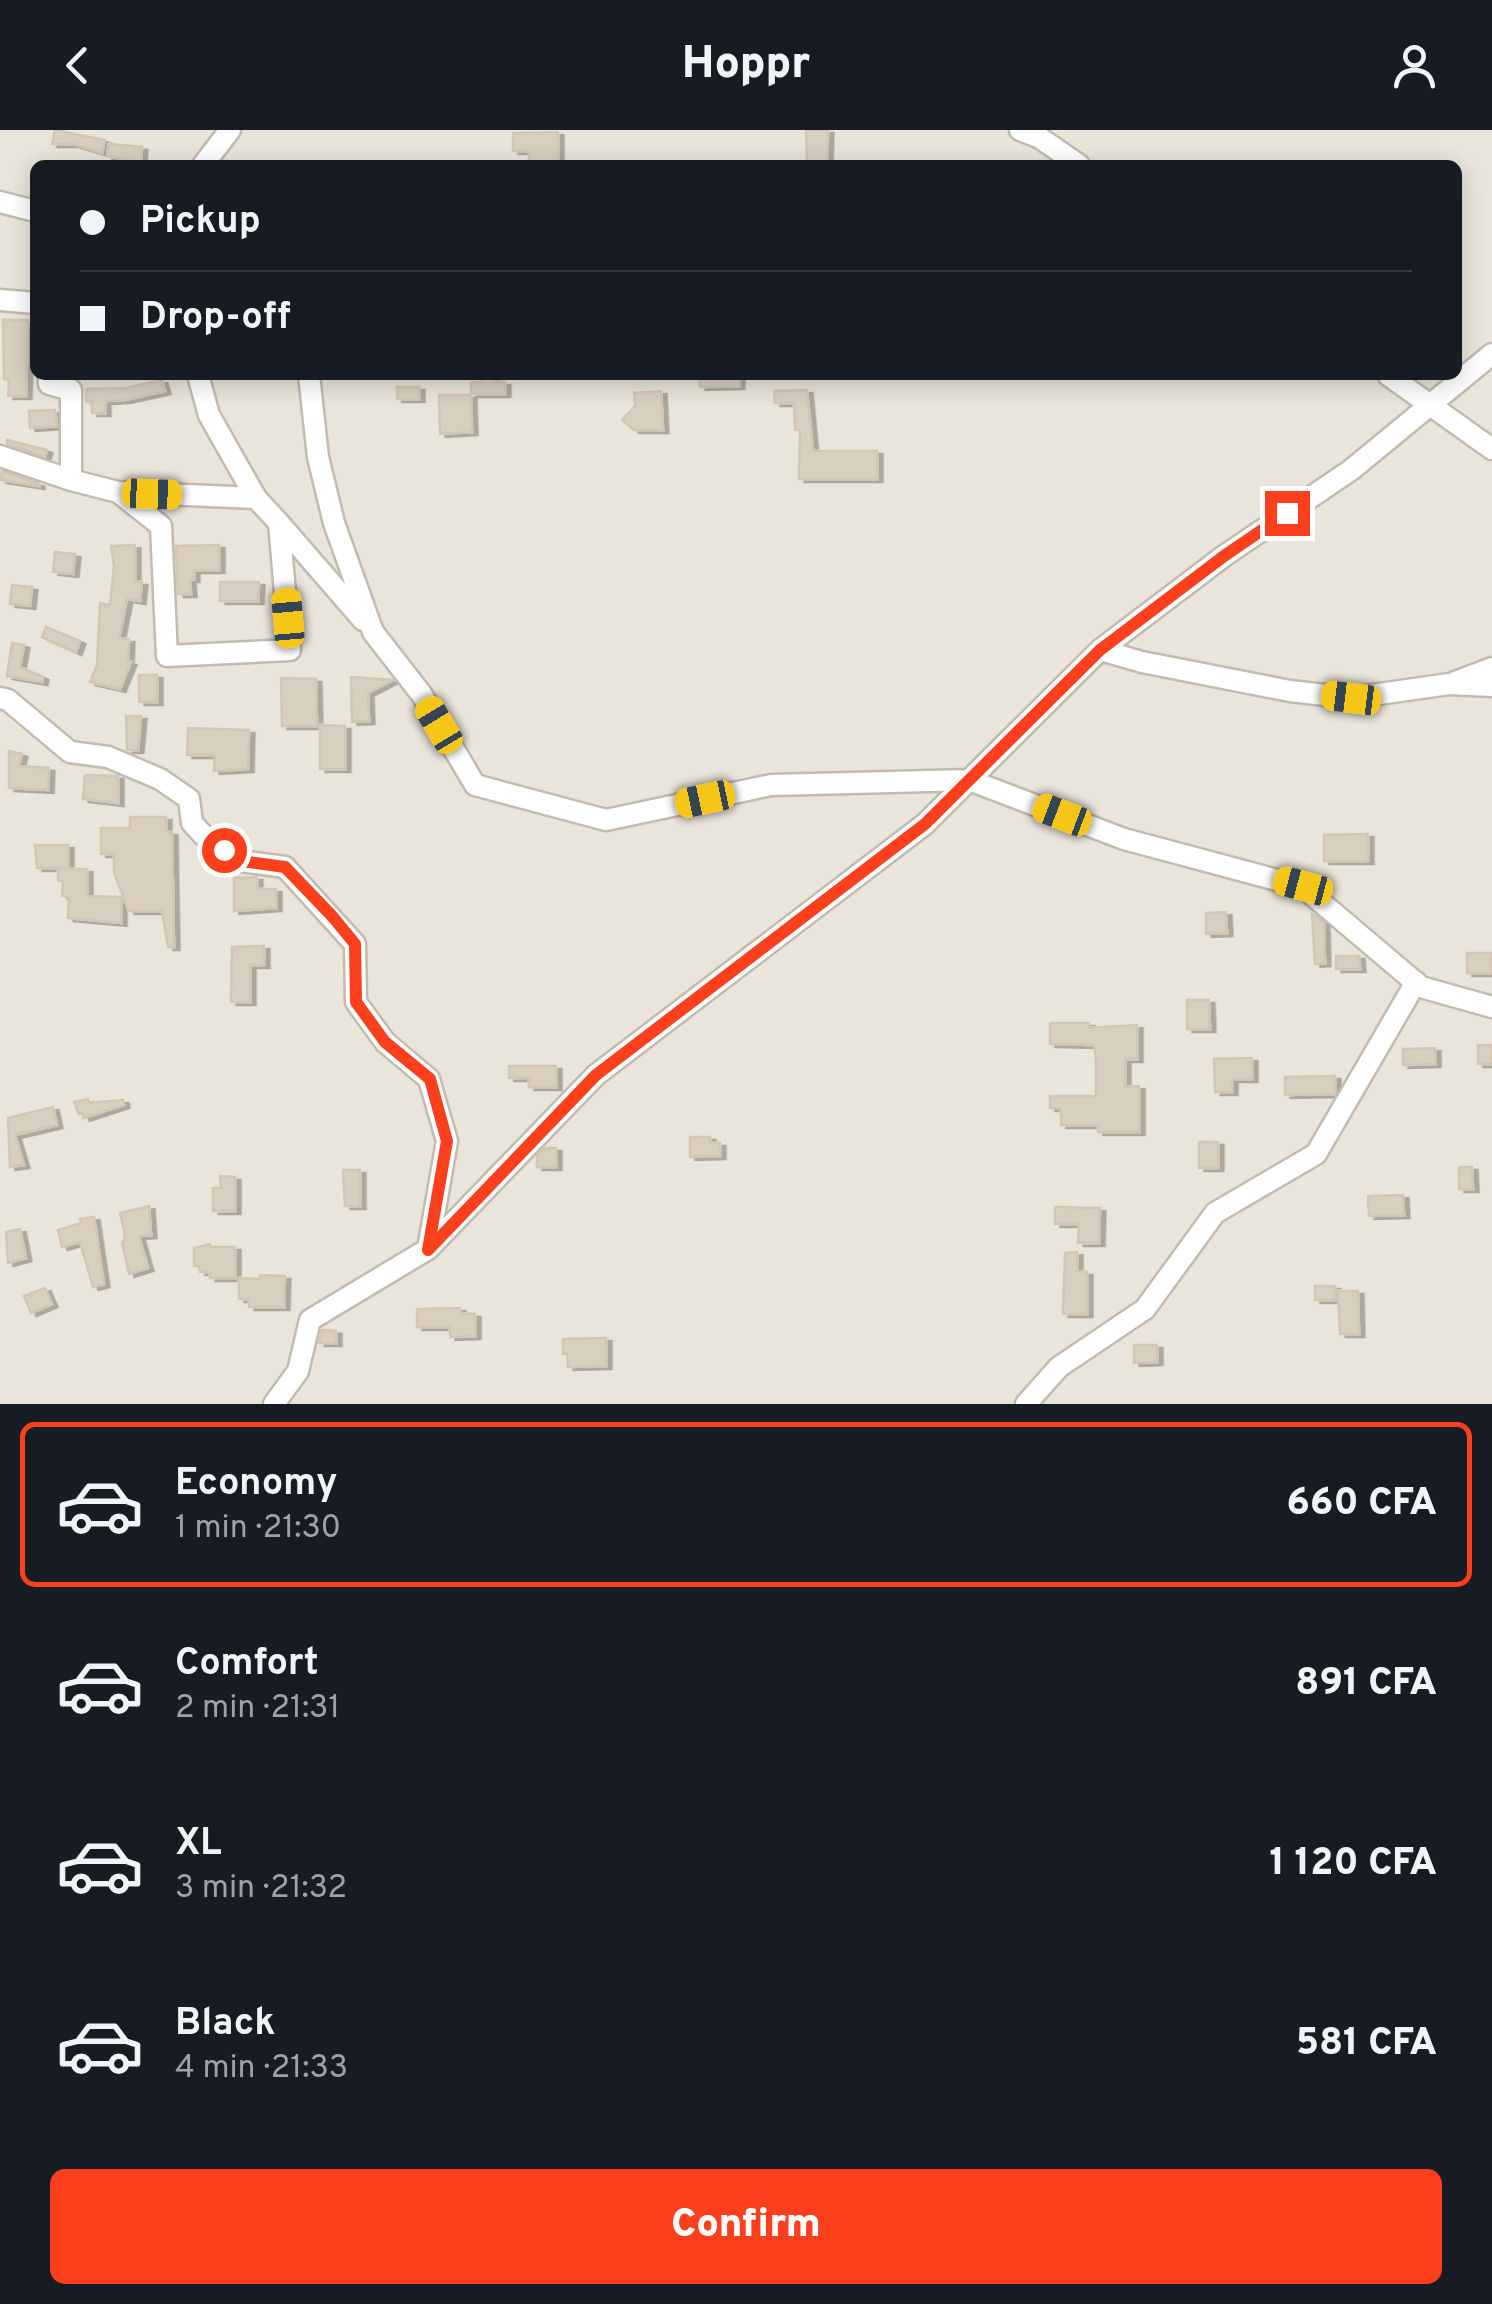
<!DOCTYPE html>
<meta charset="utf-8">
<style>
body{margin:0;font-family:Overpass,sans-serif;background:#242831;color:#f1f3f6;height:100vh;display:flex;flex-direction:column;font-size:38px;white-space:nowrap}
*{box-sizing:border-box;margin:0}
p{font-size:32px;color:#9ea1a6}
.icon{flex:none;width:55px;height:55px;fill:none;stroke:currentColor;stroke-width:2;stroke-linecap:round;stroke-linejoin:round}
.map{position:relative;height:1274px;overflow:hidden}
.sheet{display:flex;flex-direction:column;background:#171b24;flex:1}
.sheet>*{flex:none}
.banner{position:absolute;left:30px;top:30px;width:1432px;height:220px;border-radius:15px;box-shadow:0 5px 25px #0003;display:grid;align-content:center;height:220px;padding:0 50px;background:#171b24}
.end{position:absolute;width:45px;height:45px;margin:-22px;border:12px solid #fc3f1d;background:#fff;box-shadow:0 0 0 5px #fff}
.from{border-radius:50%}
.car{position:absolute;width:30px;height:60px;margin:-30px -15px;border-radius:12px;box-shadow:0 0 8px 2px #0007;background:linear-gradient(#f5c518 24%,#345 0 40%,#f5c518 0 76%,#345 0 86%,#f5c518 0)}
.banner b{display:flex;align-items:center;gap:35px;height:95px;font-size:38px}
.banner b+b{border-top:2px solid #363941}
.banner i{width:25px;height:25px;background:#f1f3f6}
ul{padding:18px 0 0;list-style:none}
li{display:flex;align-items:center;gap:30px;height:165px;margin:0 20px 15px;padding:0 30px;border:5px solid transparent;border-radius:15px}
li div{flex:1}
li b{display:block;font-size:38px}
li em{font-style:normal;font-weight:800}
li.selected{border-color:#fc3f1d}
li>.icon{width:90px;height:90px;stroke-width:1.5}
.button{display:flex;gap:20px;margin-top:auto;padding:20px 50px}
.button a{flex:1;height:115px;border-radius:15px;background:#fc3f1d;color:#fff;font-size:40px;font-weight:800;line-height:115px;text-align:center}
header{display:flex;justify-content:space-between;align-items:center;height:130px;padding:0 50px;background:#171b24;font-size:45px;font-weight:800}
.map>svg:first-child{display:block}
.residential{fill:#eae5da;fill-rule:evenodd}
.building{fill:#d8cfc1;stroke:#d3c7b4;stroke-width:2.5;filter:url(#shadow)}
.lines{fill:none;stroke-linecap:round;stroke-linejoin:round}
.minor-casing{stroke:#c2bbae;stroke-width:25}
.minor{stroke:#fff;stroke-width:20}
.route{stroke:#fc3f1d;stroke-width:12}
</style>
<header><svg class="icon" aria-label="back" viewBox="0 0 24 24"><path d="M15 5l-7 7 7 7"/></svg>Hoppr<svg class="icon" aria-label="person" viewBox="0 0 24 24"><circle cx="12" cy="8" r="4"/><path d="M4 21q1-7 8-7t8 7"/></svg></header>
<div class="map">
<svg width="1492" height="1274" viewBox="0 0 1492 1274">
<defs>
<filter id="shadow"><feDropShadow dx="5.5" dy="3" stdDeviation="0" flood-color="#0004"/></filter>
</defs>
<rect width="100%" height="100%" fill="#f6f3ec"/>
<!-- residential -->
<path class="residential" d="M 0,0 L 1492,0 L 1492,1274 L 0,1274 ZM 35,35 L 1458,35 L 1458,245 L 35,245 Z"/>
<!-- building -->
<path class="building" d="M 55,0 L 105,10 L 102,23 L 73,14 L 52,14 Z
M 806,0 L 828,0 L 827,35 L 807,35 Z
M 558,2 L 558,35 L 529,35 L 529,21 L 513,21 L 513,3 Z
M 109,14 L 142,17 L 141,33 L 107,26 Z
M 3,190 L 28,190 L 26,266 L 8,266 L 9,250 L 4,249 Z
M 481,245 L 495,245 L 495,252 L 505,252 L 505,264 L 471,264 L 471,252 L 481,252 Z
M 699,245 L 739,245 L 739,256 L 700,257 Z
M 162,250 L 165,261 L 125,270 L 105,271 L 105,283 L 92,283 L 92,271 L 86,272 L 86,259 L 126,258 Z
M 397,257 L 419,257 L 419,269 L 397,269 Z
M 807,260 L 813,321 L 877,321 L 877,349 L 799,349 L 800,300 L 795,300 L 794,273 L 775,273 L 774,261 Z
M 661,261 L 663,300 L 634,300 L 622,290 L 635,276 L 634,263 Z
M 439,265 L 471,265 L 472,302 L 440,304 Z
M 55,280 L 57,296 L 30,298 L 29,281 Z
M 7,310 L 47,320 L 45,327 L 7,314 Z
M 2,341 L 39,354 L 39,356 L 1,350 Z
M 135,415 L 135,452 L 142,452 L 140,471 L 127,469 L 119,509 L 129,509 L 128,532 L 131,532 L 120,559 L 90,552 L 97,535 L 100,473 L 110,475 L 114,436 L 111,416 Z
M 219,415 L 219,440 L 194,440 L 194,449 L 190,449 L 191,464 L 178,464 L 176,416 Z
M 55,422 L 75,424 L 73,444 L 53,442 Z
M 220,452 L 259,452 L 258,471 L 220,471 Z
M 12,455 L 32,457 L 30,476 L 10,474 Z
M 46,497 L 80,511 L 76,522 L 42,507 Z
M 12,513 L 24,515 L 20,537 L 43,547 L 42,552 L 7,546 Z
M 139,545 L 157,545 L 157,572 L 139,572 Z
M 351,547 L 393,550 L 368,563 L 369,591 L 352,592 Z
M 281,548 L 316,549 L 317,596 L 282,596 Z
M 126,586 L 141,586 L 138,620 L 127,620 Z
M 320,595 L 345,596 L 345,639 L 320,639 Z
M 188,598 L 249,600 L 248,639 L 214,641 L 215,625 L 187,625 Z
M 9,621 L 22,624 L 19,636 L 49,638 L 48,660 L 9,658 Z
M 85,645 L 118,646 L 118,673 L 83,669 Z
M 130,687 L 166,687 L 166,702 L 172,702 L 174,817 L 168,817 L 162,781 L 129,781 L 114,743 L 114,724 L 101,724 L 101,698 L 130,698 Z
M 1368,704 L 1368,731 L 1324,731 L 1324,705 Z
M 35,715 L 68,715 L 68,738 L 37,738 Z
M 58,739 L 87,739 L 87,766 L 121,767 L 121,793 L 68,788 L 69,767 L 62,766 L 63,751 L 58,751 Z
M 257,747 L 257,759 L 276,759 L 276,778 L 234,781 L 234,748 Z
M 1226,782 L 1227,803 L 1206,804 L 1206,783 Z
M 1312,784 L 1324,793 L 1325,833 L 1315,834 Z
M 264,816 L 264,835 L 250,835 L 250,872 L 231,872 L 232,817 Z
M 1467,823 L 1491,823 L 1491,843 L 1467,843 Z
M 1336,826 L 1359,826 L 1360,839 L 1336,839 Z
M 1187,870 L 1209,870 L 1210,899 L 1187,899 Z
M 1050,893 L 1089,893 L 1089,898 L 1137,895 L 1137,929 L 1125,929 L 1125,957 L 1139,956 L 1139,1002 L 1098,1002 L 1098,995 L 1061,995 L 1061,978 L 1050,978 L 1050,966 L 1096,966 L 1096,929 L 1094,915 L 1050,914 Z
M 1478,915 L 1492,915 L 1492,934 L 1478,934 Z
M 1435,918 L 1435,934 L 1403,935 L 1403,919 Z
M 1252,928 L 1252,949 L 1232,949 L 1232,962 L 1215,962 L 1214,929 Z
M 509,936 L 556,936 L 556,957 L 529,957 L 529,948 L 509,948 Z
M 1335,946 L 1335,964 L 1285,965 L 1285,947 Z
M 88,969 L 90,973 L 123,970 L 124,975 L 84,988 L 83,983 L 79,984 L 74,972 Z
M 53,977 L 57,995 L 15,1005 L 24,1035 L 10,1037 L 8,988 Z
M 690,1007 L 710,1007 L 710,1013 L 720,1013 L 720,1026 L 690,1027 Z
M 1199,1012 L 1218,1012 L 1218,1038 L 1199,1038 Z
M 545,1018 L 556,1018 L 556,1037 L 537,1037 L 537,1026 Z
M 1459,1037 L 1472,1037 L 1473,1059 L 1459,1059 Z
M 343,1040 L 360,1040 L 360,1076 L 345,1076 Z
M 220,1046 L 235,1047 L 235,1081 L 213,1081 L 213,1058 L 221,1058 Z
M 1403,1065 L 1404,1085 L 1369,1086 L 1368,1066 Z
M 149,1076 L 151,1105 L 139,1106 L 148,1138 L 129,1144 L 122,1112 L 125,1111 L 124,1100 L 120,1083 Z
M 1055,1077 L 1100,1078 L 1099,1113 L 1078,1113 L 1079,1094 L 1055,1094 Z
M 94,1087 L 104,1154 L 93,1157 L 80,1112 L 62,1117 L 58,1100 L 81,1093 L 80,1089 Z
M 20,1099 L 26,1128 L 8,1133 L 6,1102 Z
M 210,1114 L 210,1117 L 235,1117 L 235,1148 L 210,1148 L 210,1142 L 200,1142 L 199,1136 L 194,1136 L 194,1118 Z
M 1077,1122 L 1077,1142 L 1087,1142 L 1087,1184 L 1063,1184 L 1065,1123 Z
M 260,1145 L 285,1146 L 284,1177 L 249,1177 L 249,1169 L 239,1169 L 239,1148 L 260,1149 Z
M 1315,1156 L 1335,1156 L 1335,1170 L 1315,1170 Z
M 45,1158 L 52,1174 L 31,1183 L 24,1166 Z
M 1338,1161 L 1358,1161 L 1359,1204 L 1340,1204 Z
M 460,1178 L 460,1183 L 475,1184 L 475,1206 L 450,1207 L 450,1197 L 417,1197 L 417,1179 Z
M 322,1200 L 336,1201 L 336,1213 L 319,1213 Z
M 606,1208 L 606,1236 L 568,1237 L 567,1224 L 563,1224 L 563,1209 Z
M 1134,1215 L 1157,1215 L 1157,1232 L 1134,1233 Z"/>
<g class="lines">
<!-- minor casing -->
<g class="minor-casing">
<path id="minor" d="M 1020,0 L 1040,8 L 1079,35
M 203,35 L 230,0
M 0,72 L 35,81
M 0,170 L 35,173
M 49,245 L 49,254 L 71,260 L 71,350 L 118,362 L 256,368
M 309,245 L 318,327 L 334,393 L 373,502 L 422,565 L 475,655 L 606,690 L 771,655 L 969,650 L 1124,709 L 1303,757 L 1421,857 L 1492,877
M 1388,245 L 1492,319
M 0,326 L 71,350
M 118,362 L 161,396 L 167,526 L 290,520 L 279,393 L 256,368 L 209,285 L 198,245
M 279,393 L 363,490
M 1100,520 L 1142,532 L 1290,561 L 1351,568 L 1449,554 L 1492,556
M 1455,552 L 1492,538
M 0,568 L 8,570 L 70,622 L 108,627 L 160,649 L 189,669 L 192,693 L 207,709 L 241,731 L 285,737 L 355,814 L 356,872 L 385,912 L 429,949 L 447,1011 L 428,1119
M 274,1274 L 298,1241 L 310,1190 L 428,1119 L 596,945 L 925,694 L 1100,520 L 1224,426 L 1351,340 L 1492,224
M 1026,1274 L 1059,1237 L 1145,1179 L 1215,1083 L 1316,1024 L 1416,852"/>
</g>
<!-- minor -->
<use href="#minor" class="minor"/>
</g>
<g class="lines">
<!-- route -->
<path class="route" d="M 224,720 L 241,731 L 285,737 L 332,786 L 355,814 L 356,872 L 385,912 L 430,949 L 447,1011 L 428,1120 L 596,945 L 925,694 L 1100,520 L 1224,426 L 1287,383"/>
</g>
</svg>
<i class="end from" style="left:224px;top:720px"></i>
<i class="end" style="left:1287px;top:383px"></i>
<i class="car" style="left:152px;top:364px;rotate:92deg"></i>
<i class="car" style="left:288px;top:488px;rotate:355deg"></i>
<i class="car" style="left:1351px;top:568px;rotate:277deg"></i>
<i class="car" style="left:439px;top:595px;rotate:329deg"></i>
<i class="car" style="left:705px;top:669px;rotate:258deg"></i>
<i class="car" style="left:1062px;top:685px;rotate:291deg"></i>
<i class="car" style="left:1303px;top:756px;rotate:285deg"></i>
<div class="banner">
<b><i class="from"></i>Pickup</b>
<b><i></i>Drop-off</b>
</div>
</div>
<section class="sheet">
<ul>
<li class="selected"><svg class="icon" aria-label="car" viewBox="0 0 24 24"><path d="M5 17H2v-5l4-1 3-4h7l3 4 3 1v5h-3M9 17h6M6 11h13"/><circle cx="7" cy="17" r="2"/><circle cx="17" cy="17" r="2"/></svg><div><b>Economy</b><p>1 min · 21:30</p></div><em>660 CFA</em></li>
<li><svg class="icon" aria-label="car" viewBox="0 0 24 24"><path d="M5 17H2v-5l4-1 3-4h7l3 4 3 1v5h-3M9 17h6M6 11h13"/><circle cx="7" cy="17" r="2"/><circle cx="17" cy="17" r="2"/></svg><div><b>Comfort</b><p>2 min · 21:31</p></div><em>891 CFA</em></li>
<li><svg class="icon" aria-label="car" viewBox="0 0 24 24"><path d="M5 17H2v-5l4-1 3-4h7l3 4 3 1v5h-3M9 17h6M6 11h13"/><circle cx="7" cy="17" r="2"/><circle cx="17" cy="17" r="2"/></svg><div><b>XL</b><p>3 min · 21:32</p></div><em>1 120 CFA</em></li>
<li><svg class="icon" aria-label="car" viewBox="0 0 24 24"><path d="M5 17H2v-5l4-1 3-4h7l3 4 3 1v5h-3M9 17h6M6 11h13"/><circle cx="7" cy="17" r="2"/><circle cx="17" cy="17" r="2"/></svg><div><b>Black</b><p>4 min · 21:33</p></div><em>581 CFA</em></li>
</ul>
<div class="button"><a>Confirm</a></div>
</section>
